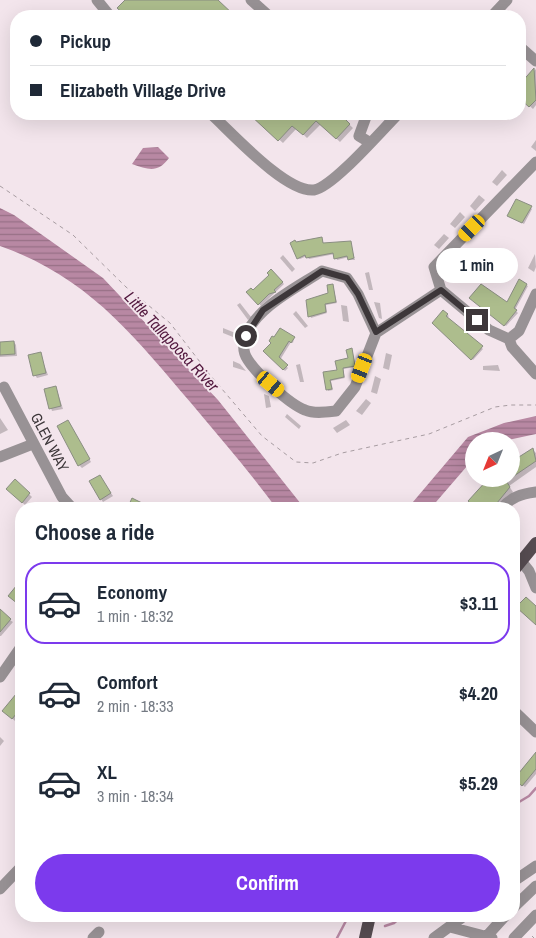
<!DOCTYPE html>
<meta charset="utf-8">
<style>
body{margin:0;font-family:"Archivo Narrow",sans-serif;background:#f2f2f3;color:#1f2937;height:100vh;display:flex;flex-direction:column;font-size:19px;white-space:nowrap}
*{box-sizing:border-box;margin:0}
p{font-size:16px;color:#747a83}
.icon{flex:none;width:28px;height:28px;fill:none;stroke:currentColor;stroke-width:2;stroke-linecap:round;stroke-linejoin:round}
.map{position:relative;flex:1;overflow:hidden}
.panel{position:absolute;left:15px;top:502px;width:505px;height:420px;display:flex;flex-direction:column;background:#fff;border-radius:20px;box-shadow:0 5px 20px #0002}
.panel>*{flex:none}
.guide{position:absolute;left:10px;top:10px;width:516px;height:110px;border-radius:20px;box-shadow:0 5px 20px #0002;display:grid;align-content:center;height:110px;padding:0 20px;background:#fff}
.needle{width:32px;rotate:223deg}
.buttons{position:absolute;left:465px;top:432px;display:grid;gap:10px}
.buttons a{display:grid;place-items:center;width:55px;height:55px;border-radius:50%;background:#fff;box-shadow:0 5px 20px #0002;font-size:25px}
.end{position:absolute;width:22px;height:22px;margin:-11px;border:6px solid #3d373a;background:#fff;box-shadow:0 0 0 2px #fff}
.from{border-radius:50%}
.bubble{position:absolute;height:35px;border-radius:18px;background:#fff;box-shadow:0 5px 20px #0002;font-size:16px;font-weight:700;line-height:35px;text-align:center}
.car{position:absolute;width:15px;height:30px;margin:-15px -8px;border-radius:6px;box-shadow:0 0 4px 1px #0007;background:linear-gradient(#f5c518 24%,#345 0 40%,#f5c518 0 76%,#345 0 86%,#f5c518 0)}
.guide b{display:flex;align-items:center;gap:18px;height:48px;font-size:19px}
.guide b+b{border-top:1px solid #e0e1e3}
.guide i{width:12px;height:12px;background:#1f2937}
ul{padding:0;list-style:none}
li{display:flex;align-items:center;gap:15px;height:82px;margin:0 10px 8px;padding:0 10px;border:2px solid transparent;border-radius:20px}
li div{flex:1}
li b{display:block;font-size:19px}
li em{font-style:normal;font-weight:700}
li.selected{border-color:#7c3aed}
li>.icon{width:45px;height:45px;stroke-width:1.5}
h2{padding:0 20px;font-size:22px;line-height:60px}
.button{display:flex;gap:10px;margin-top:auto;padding:10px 20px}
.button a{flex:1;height:58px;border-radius:30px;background:#7c3aed;color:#fff;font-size:20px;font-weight:700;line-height:58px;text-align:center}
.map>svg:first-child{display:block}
.water{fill:url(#water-rules)}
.shadow{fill:#0003}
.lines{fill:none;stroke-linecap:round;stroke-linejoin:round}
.stream{stroke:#b888a3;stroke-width:2.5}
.building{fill:#adbd8d;stroke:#8a8e82}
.path{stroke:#a79ca1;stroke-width:1;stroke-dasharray:4 4;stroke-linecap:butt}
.minor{stroke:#989295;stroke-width:11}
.major{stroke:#564c51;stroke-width:12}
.route{stroke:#3d373a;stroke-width:6}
.labels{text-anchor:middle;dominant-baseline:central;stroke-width:4;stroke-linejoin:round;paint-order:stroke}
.street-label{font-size:15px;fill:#3d373a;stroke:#f3e5ec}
.water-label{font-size:16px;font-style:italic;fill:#52183e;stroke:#f3e5ec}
</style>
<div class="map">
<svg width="536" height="938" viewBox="0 0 536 938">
<defs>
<pattern id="water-rules" width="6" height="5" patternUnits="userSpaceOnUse" patternTransform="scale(1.25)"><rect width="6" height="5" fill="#b888a3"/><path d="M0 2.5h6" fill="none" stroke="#977086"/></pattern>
</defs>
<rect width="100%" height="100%" fill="#f3e5ec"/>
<!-- water -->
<path class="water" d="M 158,147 L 169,158 C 158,173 149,170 132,164 L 143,148 Z
M 0,208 L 14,215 L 103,278 L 218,400 L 305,509 L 277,509 C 250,472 220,438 191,403 C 133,335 88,277 0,246 Z
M 536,416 L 536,434 L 503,441 L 474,441 L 474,458 L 430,509 L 407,509 L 468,437 L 504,423 Z"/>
<!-- shadow -->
<path class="shadow" d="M 127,0 L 216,0 L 233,16 L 127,16 L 119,8 Z
M 536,69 L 536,105 L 533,109 L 520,97 L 520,86 Z
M 251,114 L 338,114 L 353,128 L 340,142 L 321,124 L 307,138 L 297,128 L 283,143 Z
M 536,140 L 536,151 L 531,147 Z
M 502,170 L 507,175 L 497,186 L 492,182 Z
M 479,195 L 485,200 L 475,211 L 470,206 Z
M 531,208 L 532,209 L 524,224 L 510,217 Z
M 460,212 L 465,217 L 455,228 L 450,224 Z
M 444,234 L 449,238 L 439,249 L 434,245 Z
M 321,238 L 324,244 L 350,242 L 355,260 L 350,260 L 349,257 L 337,260 L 335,254 L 309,259 L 307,256 L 300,259 L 298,258 L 296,243 Z
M 535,254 L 536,267 L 534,272 L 528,268 Z
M 283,255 L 295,269 L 292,272 L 280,258 Z
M 462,259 L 468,264 L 457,275 L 452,270 Z
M 271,270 L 284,284 L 261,306 L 248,292 L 253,292 L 271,275 Z
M 369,272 L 373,290 L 369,290 L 365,273 Z
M 526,285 L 528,286 L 515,310 L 518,313 L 506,326 L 471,298 L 507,304 Z
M 333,286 L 337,303 L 326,305 L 327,313 L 311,318 L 307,301 L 330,294 Z
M 374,302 L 380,303 L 382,319 L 379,318 Z
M 240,303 L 251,317 L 248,320 L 237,305 Z
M 341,305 L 347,306 L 349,322 L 343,321 Z
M 296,311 L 308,326 L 305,328 L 293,314 Z
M 444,312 L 449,316 L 447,318 L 483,349 L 473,360 L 434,323 Z
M 223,328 L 238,334 L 238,339 L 223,333 Z
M 294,338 L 293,343 L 291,342 L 280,360 L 288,368 L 285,371 L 265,351 L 273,343 Z
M 14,342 L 16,345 L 17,356 L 0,357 L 0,343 Z
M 352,350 L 356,367 L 343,369 L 345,378 L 331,381 L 333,390 L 328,391 L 324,373 L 338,371 L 349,359 Z
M 386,353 L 392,355 L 389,370 L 383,368 Z
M 40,354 L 48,375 L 37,378 L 35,375 Z
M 233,361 L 240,364 L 246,371 L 233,367 Z
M 300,364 L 304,382 L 300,382 L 296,365 Z
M 498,365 L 500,371 L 483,370 L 483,366 Z
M 375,376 L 381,379 L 377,394 L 371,392 Z
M 56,387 L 63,409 L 52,411 L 45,390 Z
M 264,394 L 269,396 L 271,407 L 266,408 Z
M 366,399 L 371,403 L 362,415 L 356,411 Z
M 287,414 L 301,426 L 299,429 L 285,417 Z
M 0,418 L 8,430 L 0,434 Z
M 346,420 L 350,425 L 337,433 L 333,428 Z
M 68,421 L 91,462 L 82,468 L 79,465 Z
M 533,450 L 536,453 L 536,467 L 509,486 L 513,492 L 498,509 L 478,509 L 470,501 L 490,479 L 511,479 L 511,463 Z
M 100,477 L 113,496 L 103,502 L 101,499 Z
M 15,481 L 32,497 L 25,505 L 8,489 Z
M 21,582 L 21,606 L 10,596 Z
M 0,614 L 13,622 L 1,636 L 0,636 Z
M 21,689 L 21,713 L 15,721 L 4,711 Z
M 0,737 L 4,741 L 0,746 Z
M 536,756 L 536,774 L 525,787 L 515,779 Z"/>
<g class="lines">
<!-- stream -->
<path class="stream" d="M 514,805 L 529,796 L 536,788
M 385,926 L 394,923 L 402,916
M 337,938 L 348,917 L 355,919"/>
</g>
<!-- building -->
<path class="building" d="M 125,0 L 218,0 L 235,16 L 126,16 L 117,8 Z
M 534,68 L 536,100 L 529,107 L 520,99 L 520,84 Z
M 249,114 L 340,114 L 350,124 L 336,139 L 316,121 L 303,135 L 292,126 L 278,141 Z
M 516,199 L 532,206 L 522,223 L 507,216 Z
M 322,237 L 323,243 L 351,241 L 354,258 L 348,260 L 347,256 L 334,259 L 333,253 L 306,258 L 305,255 L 297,259 L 290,243 L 295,240 L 296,242 Z
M 271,269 L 283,282 L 274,290 L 276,292 L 269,294 L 258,305 L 246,292 L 251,288 L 253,290 L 269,275 L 267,273 Z
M 519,279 L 527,284 L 514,308 L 517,310 L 504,326 L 469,298 L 481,284 L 507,302 Z
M 333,284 L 336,302 L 325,304 L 326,312 L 308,317 L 306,300 L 328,293 L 327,285 Z
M 443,310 L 448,314 L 446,316 L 483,346 L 471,360 L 432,323 Z
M 280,328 L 295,337 L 291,343 L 289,341 L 279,357 L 288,365 L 283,370 L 263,351 L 271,343 L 269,341 L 272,336 L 274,337 Z
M 14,341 L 15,354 L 0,355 L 0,342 Z
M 352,348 L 355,366 L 343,368 L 344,377 L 330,380 L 332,389 L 326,390 L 323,372 L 337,370 L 335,361 L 348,358 L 346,350 Z
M 41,352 L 46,373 L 33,376 L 28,355 Z
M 56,386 L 61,406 L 49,409 L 44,389 Z
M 68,420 L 90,459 L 78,466 L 57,426 Z
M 533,448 L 536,461 L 511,478 L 511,462 Z
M 100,475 L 111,493 L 100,500 L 89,481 Z
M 15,479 L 30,493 L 22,503 L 6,489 Z
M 488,479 L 505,479 L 510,487 L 492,509 L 477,509 L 468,501 Z
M 132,498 L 154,509 L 127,509 Z
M 21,580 L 21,600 L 18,604 L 8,596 Z
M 526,597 L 536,606 L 536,625 L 516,607 Z
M 0,609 L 11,619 L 0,632 Z
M 21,688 L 21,708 L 12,719 L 2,711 Z
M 536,752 L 536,769 L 522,786 L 514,779 Z"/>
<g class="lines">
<!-- path -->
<path class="path" d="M 0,186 L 73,235 L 126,287 L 170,323 L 210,375 L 262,436 L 296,462 L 313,463 L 342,453 L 429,434 L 495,407 L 511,405 L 536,405
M 532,936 L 534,938"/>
<!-- minor -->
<path class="minor" d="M 97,0 L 110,16
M 251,0 L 269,16
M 492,16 L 507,0
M 520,47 L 536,61
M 211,114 C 232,133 286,193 314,190 C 333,187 382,130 398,114
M 367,114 L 359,136 L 369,142
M 322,271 L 347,278 L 358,294 L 376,333 L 355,387 L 336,411 C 327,412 314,414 305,410 C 289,404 257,374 248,360 C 243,353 243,345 245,338 C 254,308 298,287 322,271 Z
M 376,333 L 441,290
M 509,339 L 489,330 L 441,290 L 434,267 L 536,162
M 509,339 L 519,331 L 536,294
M 509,339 L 512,347 L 536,374
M 4,387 L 62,497 L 73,509
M 0,457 L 33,444
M 501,509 C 511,497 521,494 536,492
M 521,561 L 529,571 L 536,588
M 0,677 L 21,647
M 514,711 L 536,732
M 514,881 L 536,866
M 0,889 L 21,867
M 514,907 L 536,886
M 450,927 L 492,938
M 486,937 L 505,916
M 93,938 L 99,932
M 434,938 L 464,916
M 514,938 L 536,915"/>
<!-- major -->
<path class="major" d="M 514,570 L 536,543
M 365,938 L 370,916"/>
</g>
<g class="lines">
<!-- route -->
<path class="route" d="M 246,336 L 263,310 L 322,271 L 347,278 L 358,294 L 376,332 L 441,290 L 477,320"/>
</g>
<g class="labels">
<!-- street labels -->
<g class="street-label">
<text transform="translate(50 442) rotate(62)">GLEN WAY</text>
</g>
<!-- water labels -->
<g class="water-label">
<text transform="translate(172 341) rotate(47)">Little Tallapoosa River</text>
</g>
</g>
</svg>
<div class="buttons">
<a><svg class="needle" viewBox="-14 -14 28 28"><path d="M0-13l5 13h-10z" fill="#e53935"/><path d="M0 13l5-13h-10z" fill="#747a83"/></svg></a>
</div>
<i class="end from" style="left:246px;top:336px"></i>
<i class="end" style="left:477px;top:320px"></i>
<div class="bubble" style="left:436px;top:248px;width:82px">1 min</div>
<i class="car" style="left:472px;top:228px;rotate:224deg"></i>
<i class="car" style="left:362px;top:368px;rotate:201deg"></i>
<i class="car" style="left:271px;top:384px;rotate:130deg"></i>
<div class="guide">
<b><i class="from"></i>Pickup</b>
<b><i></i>Elizabeth Village Drive</b>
</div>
<section class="panel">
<h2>Choose a ride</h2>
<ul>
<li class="selected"><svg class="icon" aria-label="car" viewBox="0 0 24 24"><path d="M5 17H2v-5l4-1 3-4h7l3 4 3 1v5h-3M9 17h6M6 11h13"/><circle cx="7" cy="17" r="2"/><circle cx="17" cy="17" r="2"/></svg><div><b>Economy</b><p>1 min · 18:32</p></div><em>$3.11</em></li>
<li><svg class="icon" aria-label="car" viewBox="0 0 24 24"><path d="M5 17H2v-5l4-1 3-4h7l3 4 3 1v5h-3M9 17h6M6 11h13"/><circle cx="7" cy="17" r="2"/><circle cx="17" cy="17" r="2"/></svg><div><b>Comfort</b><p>2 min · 18:33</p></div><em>$4.20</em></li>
<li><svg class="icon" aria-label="car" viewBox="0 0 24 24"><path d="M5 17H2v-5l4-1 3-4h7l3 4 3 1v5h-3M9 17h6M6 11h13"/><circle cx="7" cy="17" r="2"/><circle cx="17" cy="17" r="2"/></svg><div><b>XL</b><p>3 min · 18:34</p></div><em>$5.29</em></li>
</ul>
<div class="button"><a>Confirm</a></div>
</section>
</div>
